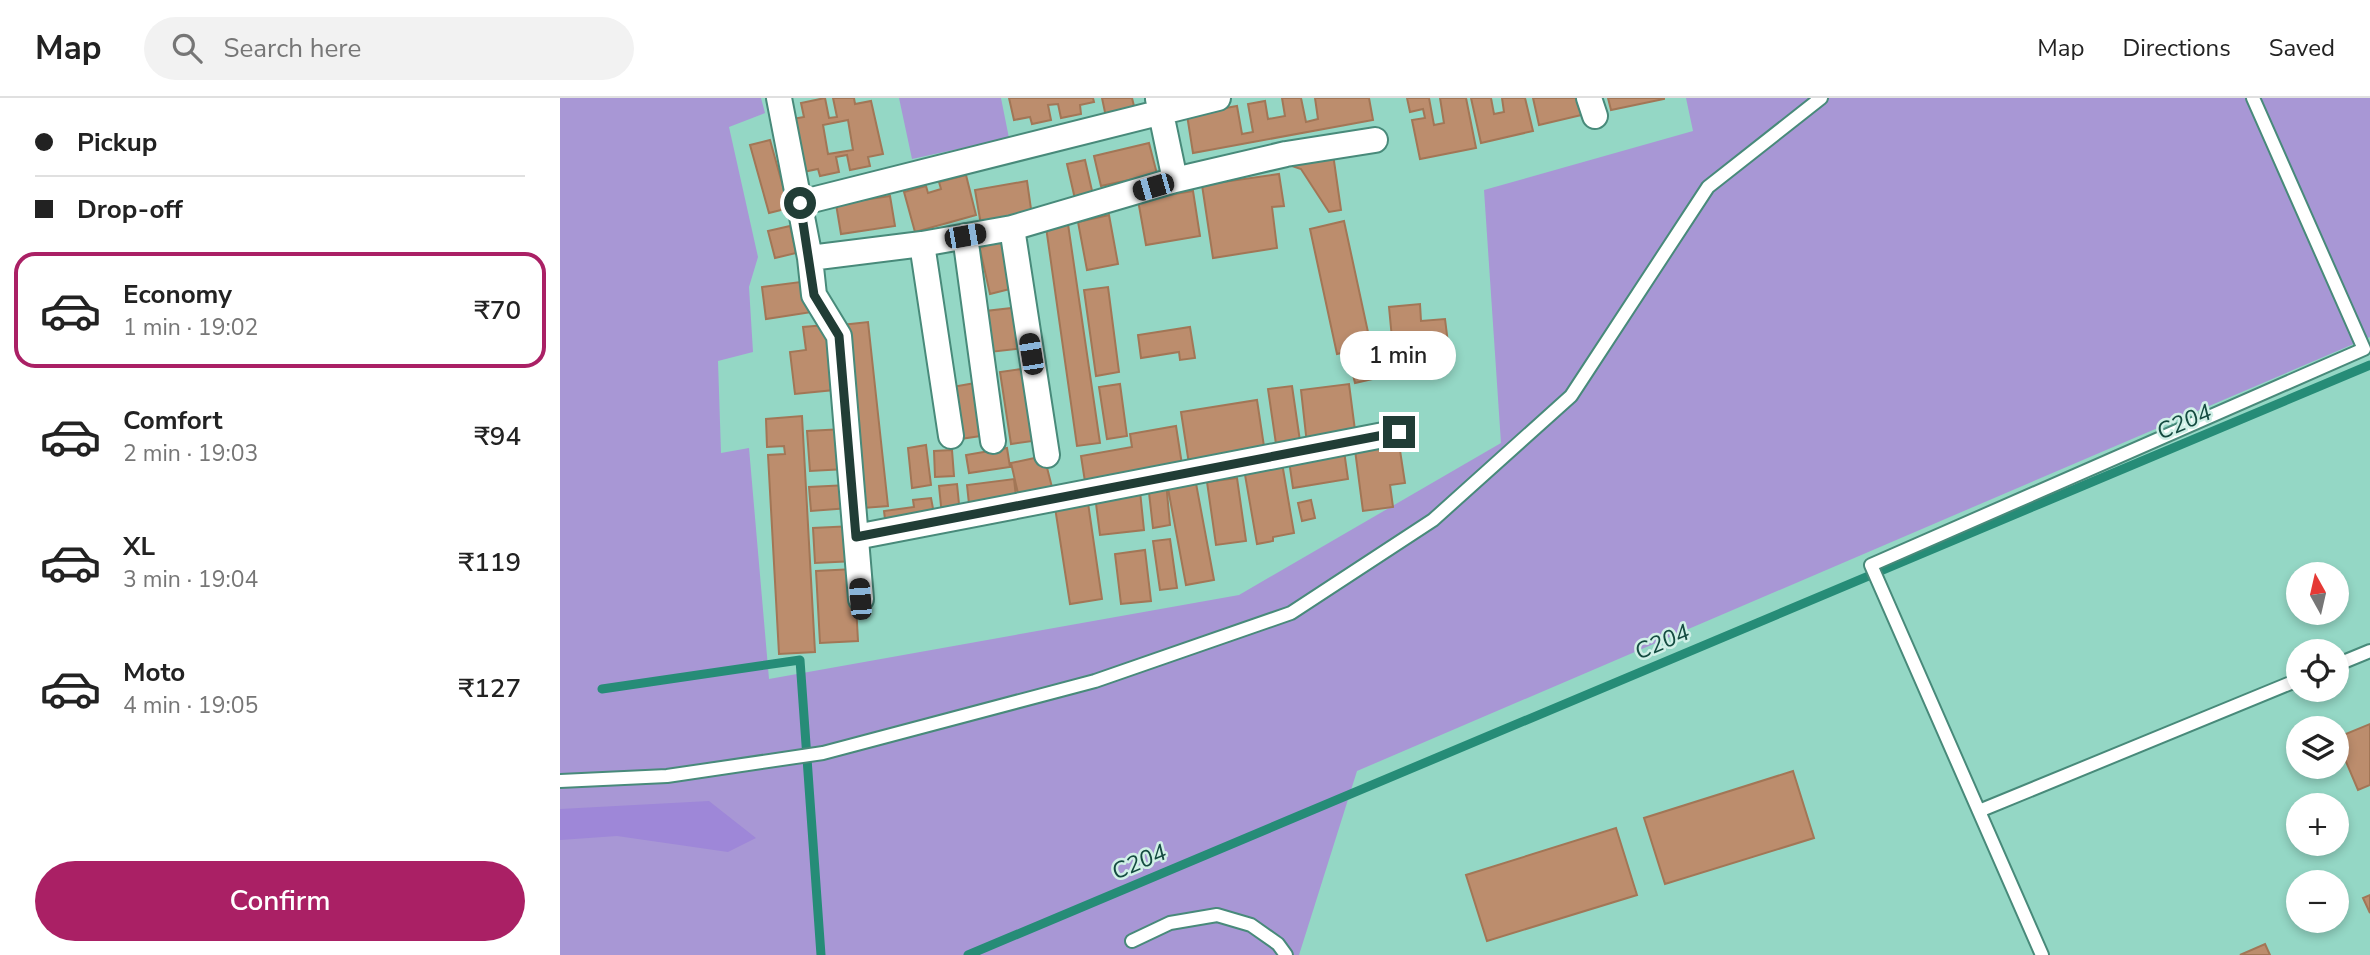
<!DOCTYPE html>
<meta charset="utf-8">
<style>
body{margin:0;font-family:"Nunito Sans",sans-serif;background:#f2f2f2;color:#222;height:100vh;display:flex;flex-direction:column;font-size:26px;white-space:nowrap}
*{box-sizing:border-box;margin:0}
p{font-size:23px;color:#767676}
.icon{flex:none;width:38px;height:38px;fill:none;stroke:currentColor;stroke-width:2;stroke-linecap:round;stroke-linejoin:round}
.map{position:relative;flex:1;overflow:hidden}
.drawer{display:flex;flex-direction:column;background:#fff;width:560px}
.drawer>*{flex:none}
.guide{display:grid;align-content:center;height:154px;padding:0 35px;background:#fff}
.needle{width:46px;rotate:352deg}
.tools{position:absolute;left:1726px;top:464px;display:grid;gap:14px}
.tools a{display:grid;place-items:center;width:63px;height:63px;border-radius:50%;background:#fff;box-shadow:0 4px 10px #0003;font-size:35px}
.end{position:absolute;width:32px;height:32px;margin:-16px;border:9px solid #213d36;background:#fff;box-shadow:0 0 0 4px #fff}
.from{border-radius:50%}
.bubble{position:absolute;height:49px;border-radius:24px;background:#fff;box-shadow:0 4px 10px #0003;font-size:23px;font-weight:600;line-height:49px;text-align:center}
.car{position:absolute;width:21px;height:42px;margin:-21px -10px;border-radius:9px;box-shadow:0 0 5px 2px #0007;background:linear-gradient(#222 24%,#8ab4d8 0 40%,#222 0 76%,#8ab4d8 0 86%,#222 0)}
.guide b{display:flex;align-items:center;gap:24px;height:66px;font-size:26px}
.guide b+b{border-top:2px solid #e0e0e0}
.guide i{width:18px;height:18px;background:#222}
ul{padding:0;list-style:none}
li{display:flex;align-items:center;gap:21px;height:116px;margin:0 14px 10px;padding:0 21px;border:4px solid transparent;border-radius:21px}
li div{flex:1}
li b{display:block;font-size:26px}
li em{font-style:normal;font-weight:600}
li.on{border-color:#aa2065}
li>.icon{width:63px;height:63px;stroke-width:1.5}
.action{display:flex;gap:14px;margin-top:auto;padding:14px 35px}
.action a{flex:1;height:80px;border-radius:42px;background:#aa2065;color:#fff;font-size:28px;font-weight:600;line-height:80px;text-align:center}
header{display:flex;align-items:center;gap:42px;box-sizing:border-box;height:98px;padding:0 35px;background:#fff;border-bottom:2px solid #e0e0e0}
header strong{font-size:33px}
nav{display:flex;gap:38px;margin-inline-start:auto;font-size:24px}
.search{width:490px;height:63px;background:#f2f2f2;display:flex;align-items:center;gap:18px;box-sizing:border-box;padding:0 24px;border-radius:38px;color:#767676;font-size:26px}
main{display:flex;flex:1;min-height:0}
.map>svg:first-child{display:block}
.green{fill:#a897d5}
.forest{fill:#9e87d8}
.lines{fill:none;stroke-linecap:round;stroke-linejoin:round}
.stream{stroke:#268c77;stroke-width:9}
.building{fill:#bc8d6d;stroke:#a27656;stroke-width:2;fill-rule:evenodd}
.service-casing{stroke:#488a7a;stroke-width:16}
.minor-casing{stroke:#488a7a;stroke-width:28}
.service{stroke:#fff;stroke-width:12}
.minor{stroke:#fff;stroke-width:24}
.route{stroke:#213d36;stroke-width:9}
.labels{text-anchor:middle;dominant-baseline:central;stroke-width:5;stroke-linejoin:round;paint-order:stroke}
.water-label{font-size:23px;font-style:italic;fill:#144b40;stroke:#d0f0e7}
</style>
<header>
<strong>Map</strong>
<div class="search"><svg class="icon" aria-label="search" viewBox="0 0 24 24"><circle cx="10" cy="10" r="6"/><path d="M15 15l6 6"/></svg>Search here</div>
<nav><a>Map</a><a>Directions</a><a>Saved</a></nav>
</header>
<main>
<section class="drawer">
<div class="guide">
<b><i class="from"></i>Pickup</b>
<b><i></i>Drop-off</b>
</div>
<ul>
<li class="on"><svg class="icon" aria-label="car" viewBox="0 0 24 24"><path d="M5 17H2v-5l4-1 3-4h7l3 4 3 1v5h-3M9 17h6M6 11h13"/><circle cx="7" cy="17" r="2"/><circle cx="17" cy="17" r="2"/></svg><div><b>Economy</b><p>1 min · 19:02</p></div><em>₹70</em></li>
<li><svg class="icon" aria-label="car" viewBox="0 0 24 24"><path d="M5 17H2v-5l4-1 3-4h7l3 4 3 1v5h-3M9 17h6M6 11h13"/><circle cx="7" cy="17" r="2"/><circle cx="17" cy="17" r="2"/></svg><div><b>Comfort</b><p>2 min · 19:03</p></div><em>₹94</em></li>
<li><svg class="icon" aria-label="car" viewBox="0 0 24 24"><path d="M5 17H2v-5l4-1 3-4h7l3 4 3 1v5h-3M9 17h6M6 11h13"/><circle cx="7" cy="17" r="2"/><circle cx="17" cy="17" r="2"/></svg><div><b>XL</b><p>3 min · 19:04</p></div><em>₹119</em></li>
<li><svg class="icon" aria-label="car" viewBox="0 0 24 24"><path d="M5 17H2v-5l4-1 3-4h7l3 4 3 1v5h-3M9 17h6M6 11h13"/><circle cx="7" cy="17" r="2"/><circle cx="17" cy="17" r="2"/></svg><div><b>Moto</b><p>4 min · 19:05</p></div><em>₹127</em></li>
</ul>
<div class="action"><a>Confirm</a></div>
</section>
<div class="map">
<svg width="1810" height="857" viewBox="0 0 1810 857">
<rect width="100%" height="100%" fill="#94d7c5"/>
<!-- green -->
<path class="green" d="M 0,0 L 201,0 L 205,15 L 169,29 L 198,159 L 189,189 L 193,254 L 158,263 L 161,355 L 189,350 L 209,581 L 679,497 L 941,345 L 924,92 L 1133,33 L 1126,0 L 1810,0 L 1810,239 L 797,673 L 739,857 L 0,857 Z
M 339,0 L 441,0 L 449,40 L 352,61 Z"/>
<!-- forest -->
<path class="forest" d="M 149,703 L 196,740 L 168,754 L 57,738 L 0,742 L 0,711 Z"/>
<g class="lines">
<!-- stream -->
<path class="stream" d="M 42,591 L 240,562 L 261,857
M 408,857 L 1810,267"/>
</g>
<!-- building -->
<path class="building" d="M 265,0 L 269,20 L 277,19 L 273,0 L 294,0 L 295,6 L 311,3 L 323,56 L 308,59 L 310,68 L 290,72 L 287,57 L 276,59 L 279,74 L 260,78 L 258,71 L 243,74 L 232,21 L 244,19 L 241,5 ZM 288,22 L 293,52 L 268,56 L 263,27 Z
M 449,0 L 533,0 L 534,4 L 520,7 L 521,16 L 501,20 L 498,6 L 488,7 L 491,22 L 472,26 L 470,19 L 454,22 Z
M 542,0 L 572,0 L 575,12 L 546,19 Z
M 722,0 L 741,0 L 746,24 L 758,21 L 755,0 L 809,0 L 813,22 L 633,55 L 627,17 L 677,8 L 682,36 L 693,34 L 688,6 L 705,3 L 708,21 L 725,18 Z
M 847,0 L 869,0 L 874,27 L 884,25 L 880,0 L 906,0 L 916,50 L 860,61 L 852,22 L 865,20 L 863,11 L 850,14 Z
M 911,0 L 931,0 L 934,16 L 944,14 L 942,0 L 965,0 L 973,33 L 921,45 Z
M 973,0 L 1027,0 L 1030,15 L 979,27 Z
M 1048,0 L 1104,0 L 1104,1 L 1051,12 Z
M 210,42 L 229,110 L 209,115 L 190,47 Z
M 589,45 L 597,76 L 541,88 L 534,58 Z
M 773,56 L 781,112 L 769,114 L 741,71 L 726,66 Z
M 525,62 L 533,97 L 515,101 L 507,66 Z
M 719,76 L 724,108 L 712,109 L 717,150 L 653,160 L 642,87 Z
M 406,77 L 416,117 L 355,134 L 344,94 L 366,88 L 368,95 L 381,91 L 379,84 Z
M 467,83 L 472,118 L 421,127 L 415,92 Z
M 633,93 L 640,138 L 586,147 L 578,102 Z
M 330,98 L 335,128 L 281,136 L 276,106 Z
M 549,117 L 558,166 L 527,172 L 518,124 Z
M 784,123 L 811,248 L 777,256 L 750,131 Z
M 508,126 L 540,345 L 517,348 L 486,129 Z
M 230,128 L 236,155 L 215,160 L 208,133 Z
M 447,141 L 458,189 L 430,196 L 419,147 Z
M 248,183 L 252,214 L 206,221 L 202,189 Z
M 548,189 L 559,274 L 536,278 L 524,192 Z
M 860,206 L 861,223 L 885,221 L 888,245 L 833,251 L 829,209 Z
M 461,209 L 465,250 L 430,254 L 426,213 Z
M 308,224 L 328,408 L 303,410 L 282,227 Z
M 266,227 L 274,292 L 235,296 L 230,254 L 246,252 L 243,229 Z
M 630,229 L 635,260 L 620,262 L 619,254 L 581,260 L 578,237 Z
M 826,257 L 830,277 L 795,285 L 790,264 Z
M 469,270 L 480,342 L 451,346 L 440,274 Z
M 421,284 L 428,337 L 400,341 L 392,289 Z
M 560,286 L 567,338 L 547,341 L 539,289 Z
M 789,286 L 796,340 L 747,346 L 741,292 Z
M 732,288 L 741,350 L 717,353 L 708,291 Z
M 697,302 L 705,355 L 629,366 L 621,314 Z
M 242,318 L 255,554 L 219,556 L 208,357 L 225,356 L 224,348 L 207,349 L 206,321 Z
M 616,328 L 623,373 L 526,390 L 521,358 L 572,349 L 570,336 Z
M 284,331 L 286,371 L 250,373 L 247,333 Z
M 839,346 L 845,385 L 830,387 L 833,409 L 803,413 L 795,352 Z
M 366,347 L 371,387 L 352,390 L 348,350 Z
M 447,350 L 450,369 L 409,375 L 406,357 Z
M 392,352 L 394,378 L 375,379 L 374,353 Z
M 784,353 L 788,381 L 733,390 L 729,363 Z
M 484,358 L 494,397 L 460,404 L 451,365 Z
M 722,365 L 734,435 L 713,439 L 713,443 L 697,446 L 684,371 Z
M 635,380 L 654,482 L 626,487 L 607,385 Z
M 677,380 L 686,443 L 656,447 L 647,384 Z
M 454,381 L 456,399 L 409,406 L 407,387 Z
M 606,384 L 610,427 L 593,430 L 588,386 Z
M 397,386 L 400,416 L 382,418 L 379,388 Z
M 288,387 L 289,410 L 251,413 L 249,389 Z
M 580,393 L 584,432 L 540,437 L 535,398 Z
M 527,398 L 542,501 L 510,506 L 494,403 Z
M 371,400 L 375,421 L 326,429 L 324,413 L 354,409 L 353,402 Z
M 751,402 L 755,420 L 742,423 L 738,405 Z
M 293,428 L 295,463 L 255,465 L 253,430 Z
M 610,441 L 617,490 L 600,492 L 593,443 Z
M 585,452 L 591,503 L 561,506 L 555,456 Z
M 294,471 L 298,543 L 260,545 L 256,473 Z
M 1810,626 L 1810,687 L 1798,692 L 1776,640 Z
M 1233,673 L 1254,740 L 1105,786 L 1084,720 Z
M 1056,730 L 1077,797 L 927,843 L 906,777 Z
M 1810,797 L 1810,815 L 1803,800 Z
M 1705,846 L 1710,857 L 1680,857 Z"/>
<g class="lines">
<!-- service casing -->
<g class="service-casing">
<path id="service" d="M 1776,567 L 1810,553
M 0,683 L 107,678 L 263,655 L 535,583 L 731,515 L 873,422 L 1011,298 L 1148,89 L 1261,0
M 1419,713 L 1738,582
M 572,843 L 610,825 L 657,817 L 691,827 L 718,846 L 726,857
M 1482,857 L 1311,467 L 1804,251 L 1693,0"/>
</g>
<!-- minor casing -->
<g class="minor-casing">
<path id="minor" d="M 219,0 L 250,160 L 362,146 L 452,130 L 615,82 L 726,56 L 815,42
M 1029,0 L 1035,18
M 598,1 L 615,82
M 240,105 L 658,0
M 452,130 L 487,357
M 405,138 L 433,343
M 362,146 L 391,338
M 250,160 L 254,197 L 279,238 L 301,501
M 296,439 L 839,334"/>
</g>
<!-- service -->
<use href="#service" class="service"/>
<!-- minor -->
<use href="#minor" class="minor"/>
</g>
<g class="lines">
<!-- route -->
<path class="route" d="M 240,105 L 254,197 L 279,238 L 296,439 L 839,334"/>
</g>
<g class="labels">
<!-- water labels -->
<g class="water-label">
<text transform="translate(1624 324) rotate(-23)">C204</text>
<text transform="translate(1102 544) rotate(-23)">C204</text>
<text transform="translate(579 764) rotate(-23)">C204</text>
</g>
</g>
</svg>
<div class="tools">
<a><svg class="needle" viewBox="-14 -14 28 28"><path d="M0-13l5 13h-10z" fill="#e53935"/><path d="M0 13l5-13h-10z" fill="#767676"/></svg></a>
<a><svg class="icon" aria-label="locate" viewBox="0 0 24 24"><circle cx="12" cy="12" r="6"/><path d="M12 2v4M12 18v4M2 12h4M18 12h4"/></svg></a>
<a><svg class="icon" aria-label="layers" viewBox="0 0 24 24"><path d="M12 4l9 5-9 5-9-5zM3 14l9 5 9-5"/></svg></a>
<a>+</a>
<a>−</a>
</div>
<i class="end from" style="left:240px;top:105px"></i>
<i class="end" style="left:839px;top:334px"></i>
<div class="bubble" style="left:780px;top:233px;width:116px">1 min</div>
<i class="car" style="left:593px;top:89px;rotate:254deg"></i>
<i class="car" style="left:405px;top:138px;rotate:80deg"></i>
<i class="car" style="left:471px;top:256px;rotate:351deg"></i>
<i class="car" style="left:300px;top:501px;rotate:356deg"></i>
</div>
</main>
